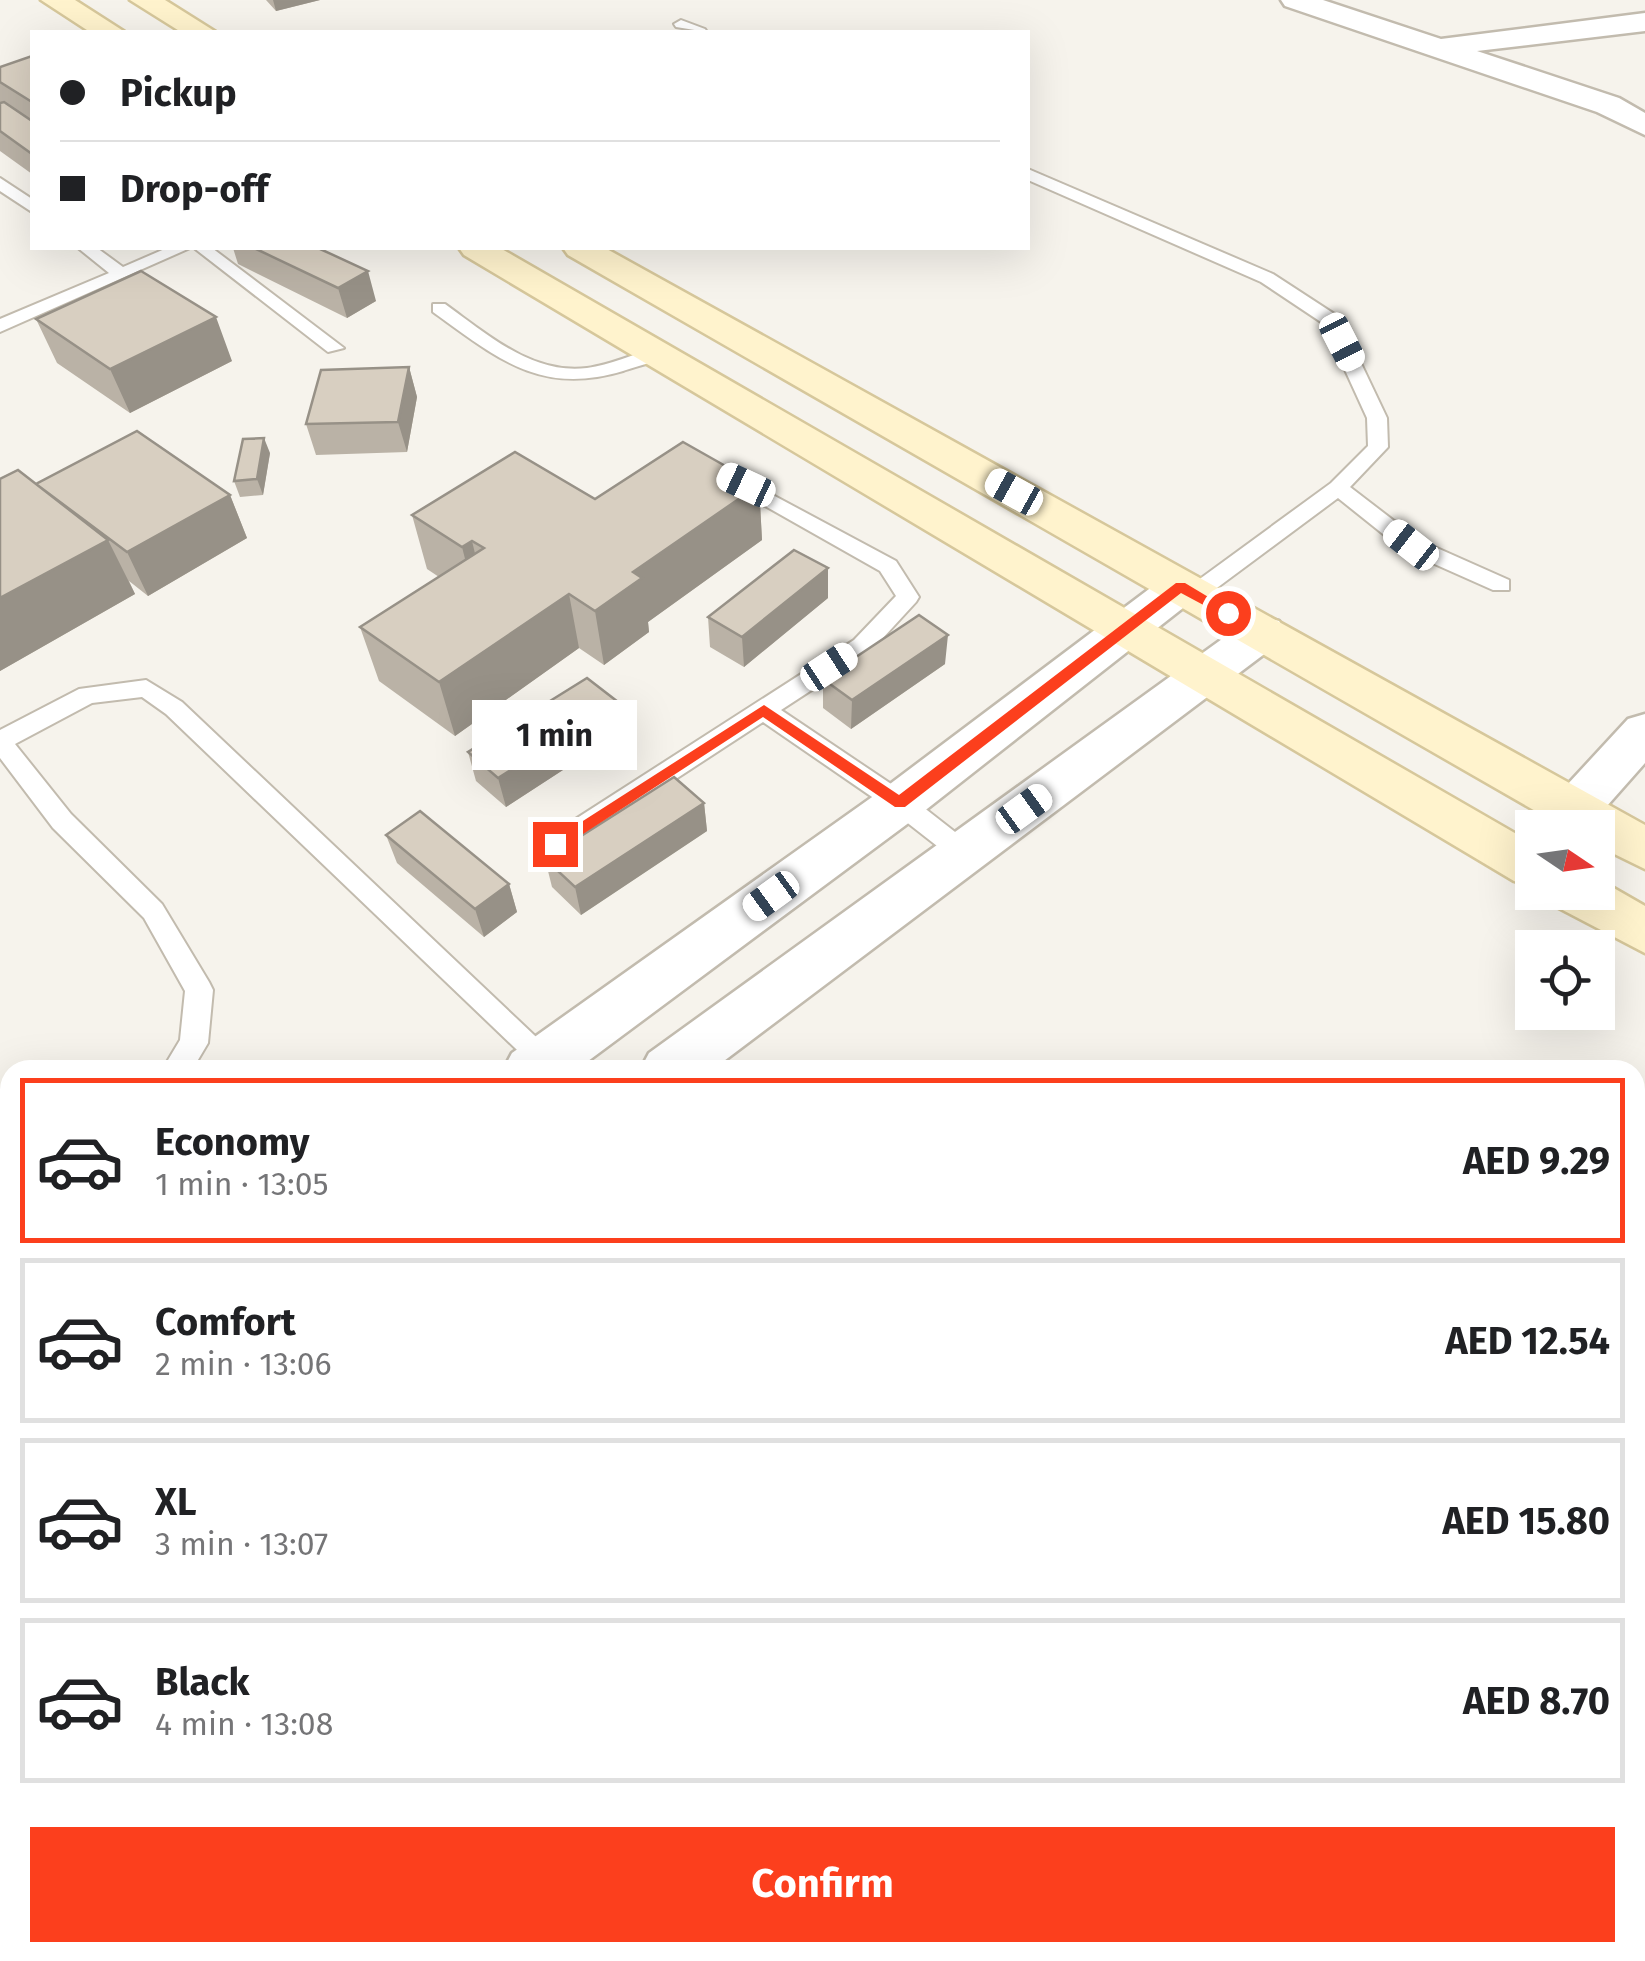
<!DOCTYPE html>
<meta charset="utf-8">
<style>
body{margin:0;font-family:"Fira Sans",sans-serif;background:#f2f2f2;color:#202124;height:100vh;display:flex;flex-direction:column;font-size:38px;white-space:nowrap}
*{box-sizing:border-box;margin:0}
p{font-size:32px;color:#757577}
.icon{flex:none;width:55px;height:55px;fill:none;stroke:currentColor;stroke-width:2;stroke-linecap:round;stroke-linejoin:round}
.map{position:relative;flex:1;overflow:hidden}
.drawer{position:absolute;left:0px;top:1060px;width:1645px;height:902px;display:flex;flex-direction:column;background:#fff;border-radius:30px 30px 0 0;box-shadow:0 10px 40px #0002}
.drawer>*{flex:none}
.hud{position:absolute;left:30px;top:30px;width:1000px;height:220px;border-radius:0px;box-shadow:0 10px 40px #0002;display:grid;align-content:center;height:220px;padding:0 30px;background:#fff}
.needle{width:65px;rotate:103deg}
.controls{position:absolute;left:1515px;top:810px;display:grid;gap:20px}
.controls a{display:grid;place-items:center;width:100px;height:100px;border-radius:0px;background:#fff;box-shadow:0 10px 40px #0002;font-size:50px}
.end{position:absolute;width:45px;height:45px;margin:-22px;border:12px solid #fc3f1d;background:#fff;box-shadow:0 0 0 5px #fff}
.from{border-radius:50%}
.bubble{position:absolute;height:70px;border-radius:0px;background:#fff;box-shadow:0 10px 40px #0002;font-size:32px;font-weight:700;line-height:70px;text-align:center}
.car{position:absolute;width:30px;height:60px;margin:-30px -15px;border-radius:12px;box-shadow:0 0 8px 2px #0007;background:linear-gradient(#fff 24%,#345 0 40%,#fff 0 76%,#345 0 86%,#fff 0)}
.hud b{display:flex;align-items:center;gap:35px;height:95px;font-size:38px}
.hud b+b{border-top:2px solid #e0e0e0}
.hud i{width:25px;height:25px;background:#202124}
ul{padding:18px 0 0;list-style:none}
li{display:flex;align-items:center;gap:30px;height:165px;margin:0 20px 15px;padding:0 10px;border:5px solid #e0e0e0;border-radius:0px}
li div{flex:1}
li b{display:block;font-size:38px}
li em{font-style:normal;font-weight:700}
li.current{border-color:#fc3f1d}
li>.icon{width:90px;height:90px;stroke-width:1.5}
.primary-button{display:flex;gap:20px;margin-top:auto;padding:20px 30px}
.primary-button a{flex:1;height:115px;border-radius:0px;background:#fc3f1d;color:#fff;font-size:40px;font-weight:700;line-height:115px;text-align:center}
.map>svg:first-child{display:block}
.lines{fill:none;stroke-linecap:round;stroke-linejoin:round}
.lane-casing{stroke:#c2bbae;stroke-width:4}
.street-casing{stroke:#c2bbae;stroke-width:5}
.secondary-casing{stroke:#d6c79b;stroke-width:5}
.lane{fill:#fff;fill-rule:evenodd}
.street{fill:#fff;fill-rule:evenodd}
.secondary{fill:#fff3cd;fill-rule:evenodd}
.wall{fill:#bab2a6}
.shaded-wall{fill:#979187}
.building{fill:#d8cfc1;stroke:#979187;stroke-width:2.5}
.route{fill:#fc3f1d}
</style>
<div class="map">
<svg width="1645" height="1961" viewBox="0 0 1645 1961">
<rect width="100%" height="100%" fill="#f6f3ec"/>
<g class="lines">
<!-- lane casing -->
<g class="lane-casing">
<path id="lane" d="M 681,20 L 705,29 L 707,32 L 676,27 L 674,24 Z
M 1028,169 L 1273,274 L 1339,317 L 1387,418 L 1388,447 L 1350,487 L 1419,540 L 1509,580 L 1509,590 L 1493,590 L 1403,550 L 1338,498 L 1202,599 L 1186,599 L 1186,589 L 1331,483 L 1368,446 L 1367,418 L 1324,324 L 1261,282 L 1028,180 Z
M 0,178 L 32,199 L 32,212 L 0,191 Z
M 78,248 L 97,248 L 123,267 L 167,248 L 190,248 L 0,332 L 0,319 L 109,273 Z
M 194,248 L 212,248 L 344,348 L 328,352 Z
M 433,304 L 445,304 C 487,334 532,375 587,368 C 610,365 633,354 656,348 L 665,354 C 655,363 637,366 623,371 C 540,396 497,358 433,312 Z
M 728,471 L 896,561 L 919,597 L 916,602 L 870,652 L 781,710 L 909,796 L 973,846 L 977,853 L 973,860 L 955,860 L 891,810 L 763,722 L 564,852 L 546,852 L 542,845 L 546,838 L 854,640 L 896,596 L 880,571 L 721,481 L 718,477 Z
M 146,680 L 182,702 L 571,1070 L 538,1070 L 166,714 L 142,697 L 92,703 L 15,744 L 71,814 L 162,904 L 209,982 L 213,990 L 208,1043 L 192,1070 L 162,1070 L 180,1040 L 185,991 L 144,918 L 53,828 L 0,758 L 0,730 L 79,689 Z
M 0,1154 L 10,1154 L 10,1180 L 0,1180 Z"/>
</g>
<!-- street casing -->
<g class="street-casing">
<path id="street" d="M 1281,0 L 1323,0 L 1441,39 L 1645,13 L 1645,31 L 1477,51 L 1619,98 L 1645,113 L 1645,135 L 1597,112 L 1285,6 Z
M 1181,572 L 1197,577 L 1203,587 L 1197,597 L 918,816 L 576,1070 L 503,1070 L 512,1053 L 882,790 L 1165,577 Z
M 1263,617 L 1279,621 L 1286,632 L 1279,643 L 712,1070 L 640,1070 L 649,1053 L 1247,621 Z
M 1645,714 L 1645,763 L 1591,824 L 1555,824 L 1548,811 L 1555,798 L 1628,719 Z
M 10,1424 L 10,1496 L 0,1500 L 0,1428 Z
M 10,1533 L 10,1609 L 0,1613 L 0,1538 Z"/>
</g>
<!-- secondary casing -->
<g class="secondary-casing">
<path id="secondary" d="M 41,0 L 75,0 L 125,32 L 90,32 Z
M 130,0 L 165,0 L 216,32 L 181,32 Z
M 459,248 L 500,248 L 1532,843 L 1532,887 L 1514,881 L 464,255 Z
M 563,248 L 605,248 L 1645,825 L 1645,869 L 1598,846 L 1598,828 L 1565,828 L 568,255 Z
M 1598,879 L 1645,906 L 1645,953 L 1557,907 L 1550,892 L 1598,892 Z"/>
</g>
<!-- lane -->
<use href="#lane" class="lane"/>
<!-- street -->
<use href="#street" class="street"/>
<!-- secondary -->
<use href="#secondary" class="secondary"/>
</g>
<!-- wall -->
<path class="wall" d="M 266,0 L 320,0 L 276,11 Z
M 32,56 L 32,174 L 0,151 L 0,67 Z
M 233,248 L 318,248 L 376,301 L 347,318 L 238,264 Z
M 36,319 L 232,361 L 130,413 L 57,363 Z
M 409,367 L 417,397 L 407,452 L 316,455 L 306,424 Z
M 270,453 L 263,495 L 240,497 L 234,481 Z
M 0,479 L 36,484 L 230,495 L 247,538 L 148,596 L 129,581 L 135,594 L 0,671 Z
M 759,485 L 762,540 L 648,622 L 649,632 L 604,665 L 579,648 L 455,736 L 379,681 L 360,627 L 439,577 L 427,569 L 412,515 Z
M 828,598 L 744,667 L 710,647 L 708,617 Z
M 945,664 L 851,729 L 823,708 L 823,679 Z
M 623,731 L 506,807 L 476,781 L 468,752 Z
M 704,803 L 707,831 L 581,915 L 552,887 L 545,859 Z
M 386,835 L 509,884 L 517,912 L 484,937 L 397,863 Z
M 914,1952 L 1520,1952 L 1524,1961 L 902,1961 Z"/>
<!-- shaded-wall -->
<path class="shaded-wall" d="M 273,0 L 320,0 L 276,11 Z
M 368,271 L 376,301 L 347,318 L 338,288 Z
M 216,317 L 232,361 L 130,413 L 110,369 Z
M 409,367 L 417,397 L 407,452 L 398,422 Z
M 264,438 L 270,453 L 263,495 L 257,479 Z
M 759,485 L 762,540 L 648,622 L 649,632 L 604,665 L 595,611 L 633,572 Z
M 230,495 L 247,538 L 148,596 L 127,552 Z
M 108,540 L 135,594 L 0,671 L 0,598 Z
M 472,541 L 485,595 L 476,602 L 462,547 Z
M 828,568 L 828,598 L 744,667 L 742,637 Z
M 569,594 L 579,648 L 455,736 L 439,682 Z
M 948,635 L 945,664 L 851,729 L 852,700 Z
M 618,702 L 623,731 L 506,807 L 498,778 Z
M 704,803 L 707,831 L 581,915 L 575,887 Z
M 509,884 L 517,912 L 484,937 L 475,909 Z
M 618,1952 L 632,1952 L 635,1961 L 621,1961 Z"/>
<!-- building -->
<path class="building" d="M 32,56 L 32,102 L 0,82 L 0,67 Z
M 4,102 L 32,121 L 32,154 L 0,131 L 0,103 Z
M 254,248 L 318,248 L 368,271 L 338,288 Z
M 141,271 L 216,317 L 110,369 L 36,319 Z
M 409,367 L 398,422 L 306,424 L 321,370 Z
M 137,431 L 230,495 L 127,552 L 36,484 Z
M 264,438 L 257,479 L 234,481 L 243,439 Z
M 683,442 L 759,485 L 633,572 L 642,578 L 595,611 L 569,594 L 439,682 L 360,627 L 484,548 L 472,541 L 462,547 L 412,515 L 515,452 L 595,499 Z
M 18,470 L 108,540 L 0,598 L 0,479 Z
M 794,550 L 828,568 L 742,637 L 708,617 Z
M 919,615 L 948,635 L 852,700 L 823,679 Z
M 587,678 L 618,702 L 498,778 L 468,752 Z
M 674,777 L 704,803 L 575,887 L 545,859 Z
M 420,811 L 509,884 L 475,909 L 386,835 Z
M 449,1952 L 618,1952 L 621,1961 L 436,1961 Z
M 670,1952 L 774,1952 L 777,1961 L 656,1961 Z
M 919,1952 L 1520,1952 L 1524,1961 L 907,1961 Z"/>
<!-- route -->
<path class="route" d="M 1176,583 L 1185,583 L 1235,613 L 1224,616 L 1181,593 L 905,807 L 895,807 L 763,717 L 560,849 L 547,844 L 764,705 L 899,795 Z"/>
</svg>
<div class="controls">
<a><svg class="needle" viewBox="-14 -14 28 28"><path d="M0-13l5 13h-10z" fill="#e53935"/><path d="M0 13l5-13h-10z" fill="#757577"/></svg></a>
<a><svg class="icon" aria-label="locate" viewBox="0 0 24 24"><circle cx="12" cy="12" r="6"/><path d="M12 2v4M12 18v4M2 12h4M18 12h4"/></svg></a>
</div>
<i class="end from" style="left:1228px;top:613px"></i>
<i class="end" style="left:555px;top:844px"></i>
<div class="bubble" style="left:472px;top:700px;width:165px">1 min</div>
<i class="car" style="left:1342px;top:342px;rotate:153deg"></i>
<i class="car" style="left:746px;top:485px;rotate:295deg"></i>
<i class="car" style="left:1014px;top:492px;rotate:299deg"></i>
<i class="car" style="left:1411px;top:545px;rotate:308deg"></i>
<i class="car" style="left:829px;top:667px;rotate:57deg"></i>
<i class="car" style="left:1024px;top:809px;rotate:54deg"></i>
<i class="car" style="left:771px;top:896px;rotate:234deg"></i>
<div class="hud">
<b><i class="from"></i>Pickup</b>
<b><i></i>Drop-off</b>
</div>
<section class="drawer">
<ul>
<li class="current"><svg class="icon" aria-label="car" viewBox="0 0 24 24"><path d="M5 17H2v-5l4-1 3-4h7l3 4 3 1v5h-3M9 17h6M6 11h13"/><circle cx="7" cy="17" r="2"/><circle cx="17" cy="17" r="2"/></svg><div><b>Economy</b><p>1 min · 13:05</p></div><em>AED 9.29</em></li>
<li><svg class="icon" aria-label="car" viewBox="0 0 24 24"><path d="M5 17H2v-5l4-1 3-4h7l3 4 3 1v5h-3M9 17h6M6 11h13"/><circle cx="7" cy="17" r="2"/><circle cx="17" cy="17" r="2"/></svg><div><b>Comfort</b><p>2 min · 13:06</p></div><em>AED 12.54</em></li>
<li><svg class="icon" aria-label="car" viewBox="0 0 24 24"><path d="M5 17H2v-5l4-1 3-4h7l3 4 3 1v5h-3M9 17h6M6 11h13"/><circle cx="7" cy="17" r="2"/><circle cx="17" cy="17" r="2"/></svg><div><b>XL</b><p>3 min · 13:07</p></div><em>AED 15.80</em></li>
<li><svg class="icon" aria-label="car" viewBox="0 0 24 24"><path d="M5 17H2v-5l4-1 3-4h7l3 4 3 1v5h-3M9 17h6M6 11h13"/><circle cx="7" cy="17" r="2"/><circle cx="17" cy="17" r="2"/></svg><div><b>Black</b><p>4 min · 13:08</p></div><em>AED 8.70</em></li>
</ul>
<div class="primary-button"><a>Confirm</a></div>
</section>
</div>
